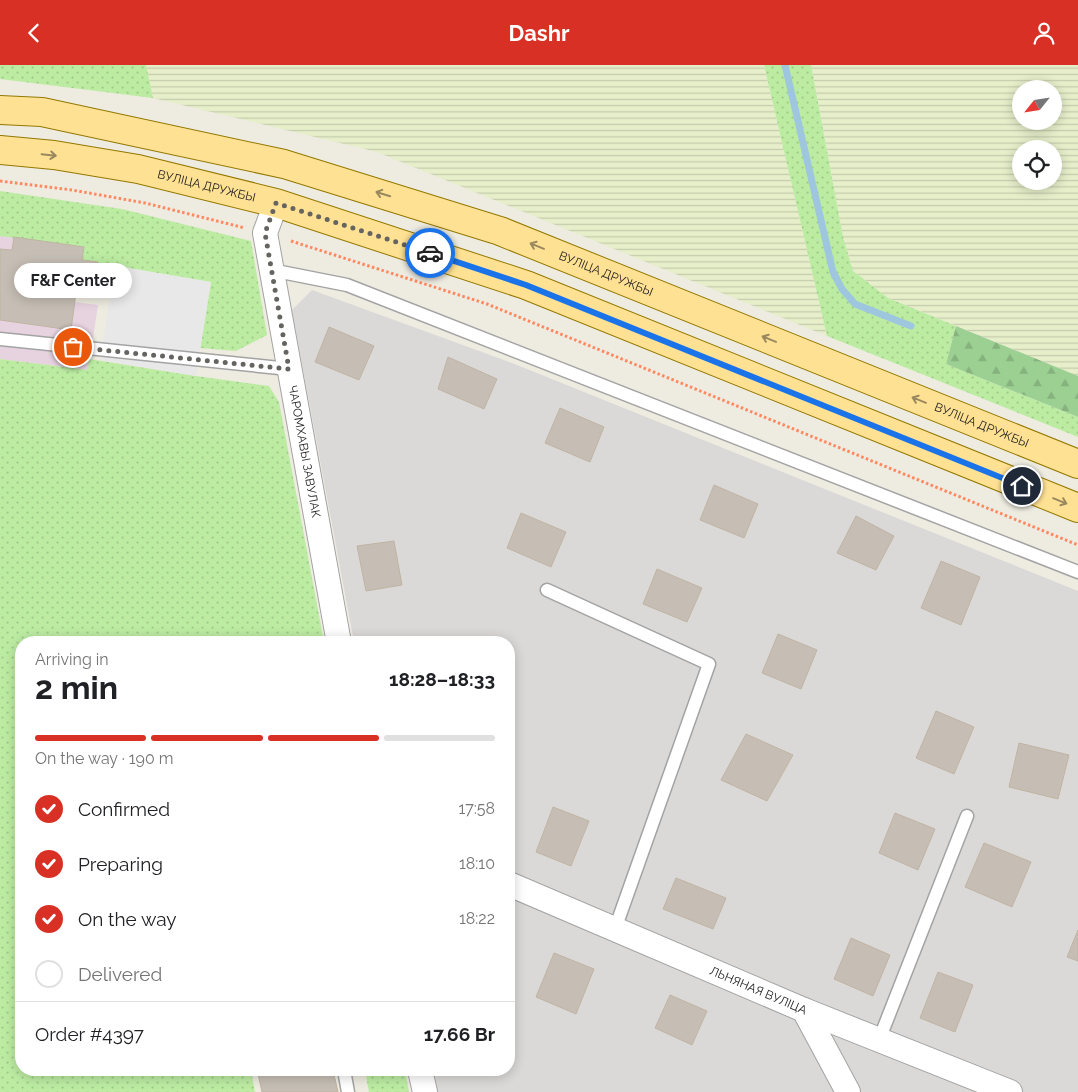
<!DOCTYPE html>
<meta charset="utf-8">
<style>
:root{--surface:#fff;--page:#f2f2f2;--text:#202124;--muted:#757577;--line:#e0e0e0;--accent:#d93025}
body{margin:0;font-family:Raleway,sans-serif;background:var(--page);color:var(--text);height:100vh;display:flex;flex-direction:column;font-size:19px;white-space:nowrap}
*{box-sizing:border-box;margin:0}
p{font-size:16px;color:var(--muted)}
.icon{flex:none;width:28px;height:28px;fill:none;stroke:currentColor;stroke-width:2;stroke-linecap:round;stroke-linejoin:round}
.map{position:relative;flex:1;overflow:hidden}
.sheet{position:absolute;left:15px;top:571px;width:500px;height:440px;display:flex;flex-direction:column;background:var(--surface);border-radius:20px;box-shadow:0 2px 12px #0003}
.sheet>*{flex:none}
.needle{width:32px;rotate:240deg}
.fabs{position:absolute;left:1012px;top:15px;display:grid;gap:10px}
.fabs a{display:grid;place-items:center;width:50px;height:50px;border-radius:50%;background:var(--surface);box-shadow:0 2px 12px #0003;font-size:25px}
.pin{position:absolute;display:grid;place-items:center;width:42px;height:42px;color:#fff;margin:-21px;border:2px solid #fff;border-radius:50%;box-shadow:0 1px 5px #0007}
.courier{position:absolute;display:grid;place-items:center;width:50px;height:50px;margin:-25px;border:4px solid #1a73e8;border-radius:50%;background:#fff;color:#222;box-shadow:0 1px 6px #0007}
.bubble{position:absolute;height:35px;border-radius:18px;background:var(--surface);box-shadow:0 2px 12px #0003;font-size:16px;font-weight:700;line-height:35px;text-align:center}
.headline em{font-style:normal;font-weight:700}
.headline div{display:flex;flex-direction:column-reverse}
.headline{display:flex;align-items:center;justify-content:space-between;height:85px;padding:0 20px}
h1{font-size:32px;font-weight:700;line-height:38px}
.bar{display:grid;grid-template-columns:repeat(4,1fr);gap:8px 5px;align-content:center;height:60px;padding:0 20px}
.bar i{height:6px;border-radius:4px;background:var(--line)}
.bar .on{background:var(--accent)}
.bar p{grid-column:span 4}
.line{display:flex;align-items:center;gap:12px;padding:0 20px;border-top:1px solid var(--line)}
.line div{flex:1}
ol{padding:0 20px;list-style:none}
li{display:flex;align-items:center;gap:15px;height:55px}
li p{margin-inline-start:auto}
li .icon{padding:5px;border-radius:50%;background:var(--accent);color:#fff;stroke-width:4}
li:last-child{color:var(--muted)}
li i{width:28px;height:28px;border:2px solid var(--line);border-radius:50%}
header{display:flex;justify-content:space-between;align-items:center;height:65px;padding:0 20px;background:var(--accent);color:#fff;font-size:22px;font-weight:700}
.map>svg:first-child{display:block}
.residential{fill:#dad9d8}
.industrial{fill:#e7d2e0}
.farmland{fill:url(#farmland-rules);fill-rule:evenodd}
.grass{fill:url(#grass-dots)}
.forest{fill:url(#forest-firs)}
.parking{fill:#e8e8e8}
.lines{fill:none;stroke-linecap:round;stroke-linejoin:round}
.stream{stroke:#9ec6df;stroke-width:7}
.building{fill:#c6beb4;stroke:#c0b4a2}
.lane-casing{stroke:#a3a3a3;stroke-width:15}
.street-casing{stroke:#a3a3a3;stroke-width:26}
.primary-casing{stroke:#937800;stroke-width:30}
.path{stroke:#ff8860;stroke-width:3;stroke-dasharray:2.5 2.5;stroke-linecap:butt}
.lane{stroke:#fff;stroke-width:12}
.street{stroke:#fff;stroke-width:24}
.primary{stroke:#ffe194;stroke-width:28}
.oneway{stroke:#99885e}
.done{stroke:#666461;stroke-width:5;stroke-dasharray:0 9}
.route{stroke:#1a73e8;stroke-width:6}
.labels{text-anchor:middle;stroke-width:4;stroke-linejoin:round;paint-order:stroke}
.street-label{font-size:12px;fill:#1c1c1c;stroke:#fff}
</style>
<header><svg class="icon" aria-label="back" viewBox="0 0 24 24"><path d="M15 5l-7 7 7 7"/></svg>Dashr<svg class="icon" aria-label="person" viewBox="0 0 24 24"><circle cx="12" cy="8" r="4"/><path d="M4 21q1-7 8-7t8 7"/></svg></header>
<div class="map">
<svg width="1078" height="1027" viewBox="0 0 1078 1027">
<defs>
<pattern id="farmland-rules" width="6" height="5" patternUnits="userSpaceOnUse" patternTransform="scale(1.25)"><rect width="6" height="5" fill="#e6eeca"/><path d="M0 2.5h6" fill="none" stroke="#c5ccad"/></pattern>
<pattern id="grass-dots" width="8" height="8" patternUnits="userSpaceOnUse" patternTransform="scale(1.25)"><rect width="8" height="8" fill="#bceca2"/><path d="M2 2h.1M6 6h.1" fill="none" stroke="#a1ca8b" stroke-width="1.8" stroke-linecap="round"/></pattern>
<pattern id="forest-firs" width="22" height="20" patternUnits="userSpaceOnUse" patternTransform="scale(1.25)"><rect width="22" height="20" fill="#9bd092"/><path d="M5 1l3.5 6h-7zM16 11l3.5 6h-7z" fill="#85b27d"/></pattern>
</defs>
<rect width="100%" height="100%" fill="#eeebe0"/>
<path class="residential" d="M 312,225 L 512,298 L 1078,526 L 1078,1027 L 438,1027 L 434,1005 L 509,1005 L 509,578 L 354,577 L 292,245 Z"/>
<path class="industrial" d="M 0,171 L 84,182 L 82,195 L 98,197 L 95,223 L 77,220 L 74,237 L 98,240 L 88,305 L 0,294 Z"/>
<path class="farmland" d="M 146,0 L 764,0 L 827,271 L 377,87 L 153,33 Z
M 811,0 L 1078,0 L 1078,311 L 888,233 L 853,206 L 843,172 ZM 1021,24 L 1054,24 L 1054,56 L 1021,56 ZM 1021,84 L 1054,84 L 1054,116 L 1021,116 Z"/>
<path class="grass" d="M 0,0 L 146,0 L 153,33 L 0,14 Z
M 764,0 L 811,0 L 843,172 L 853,206 L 888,233 L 956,261 L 946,299 L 1078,352 L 1078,372 L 827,271 Z
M 0,126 L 122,144 L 251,176 L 267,270 L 236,286 L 200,283 L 211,217 L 82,195 L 83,182 L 0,171 Z
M 0,294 L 88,305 L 89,294 L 196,311 L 269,321 L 279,337 L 324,577 L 21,578 L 21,1005 L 251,1005 L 255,1027 L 0,1027 Z
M 365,1005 L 405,1005 L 409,1027 L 369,1027 Z"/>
<path class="forest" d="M 956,261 L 1078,311 L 1078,352 L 946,299 Z"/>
<path class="parking" d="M 115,201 L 211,217 L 196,311 L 100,295 Z"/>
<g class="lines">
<path class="stream" d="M 785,0 L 833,207 L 842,224 L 855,239 L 911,261"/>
</g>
<path class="building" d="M 14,172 L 84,182 L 82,195 L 98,197 L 95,223 L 77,220 L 71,265 L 0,255 L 0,184 L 12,185 Z
M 329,262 L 374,281 L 359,315 L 315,297 Z
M 448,292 L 497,314 L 484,344 L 438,324 Z
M 560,343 L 604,362 L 590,397 L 545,378 Z
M 714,420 L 758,439 L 744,473 L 700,455 Z
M 521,448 L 566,467 L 551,502 L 507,483 Z
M 856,451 L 894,471 L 876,505 L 837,488 Z
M 394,476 L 402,520 L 366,526 L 357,481 Z
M 941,496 L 980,512 L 961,560 L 921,543 Z
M 657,504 L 702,523 L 687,557 L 643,539 Z
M 778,569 L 817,585 L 801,624 L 762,608 Z
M 936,646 L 974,662 L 954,709 L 916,693 Z
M 746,669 L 793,690 L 767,736 L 721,715 Z
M 1019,678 L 1069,690 L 1058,734 L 1009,722 Z
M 553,742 L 589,756 L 571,801 L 536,787 Z
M 895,748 L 935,764 L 918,805 L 879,788 Z
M 984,778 L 1031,797 L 1012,842 L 965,822 Z
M 676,813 L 726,833 L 713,864 L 663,844 Z
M 1078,865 L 1078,896 L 1067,892 Z
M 851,873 L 890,890 L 873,931 L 834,914 Z
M 554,888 L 594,904 L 576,949 L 536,932 Z
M 938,907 L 973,920 L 955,967 L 920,953 Z
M 670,930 L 707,946 L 692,980 L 655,963 Z
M 278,1005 L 333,1005 L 338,1027 L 262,1027 L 258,1009 Z"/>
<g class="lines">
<defs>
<path id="lane" d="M 271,205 L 347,220 L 1078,507
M 0,274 L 289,304
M 547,525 L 709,599 L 615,864
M 879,975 L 967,751
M 344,1005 L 348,1027"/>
<g id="street">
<path id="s1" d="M 276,138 L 265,168 L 339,578"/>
<path id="s2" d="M 509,819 L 804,945 L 1010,1027"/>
<path d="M 804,945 L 848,1027"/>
<path d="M 420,1005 L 425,1027"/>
</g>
<g id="primary">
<path id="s3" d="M 0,45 L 42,47 L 284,99 L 500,166 L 1078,399"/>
<path id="s4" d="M 0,85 L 54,90 L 138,104 L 276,138 L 526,220 L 1078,443"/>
</g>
</defs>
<use href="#lane" class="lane-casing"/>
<use href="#street" class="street-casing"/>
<use href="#primary" class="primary-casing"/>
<path class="path" d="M 0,116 L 72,125 L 145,138 L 245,163
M 291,176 L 487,239 L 1078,480"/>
<use href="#lane" class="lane"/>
<use href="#street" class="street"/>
<use href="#primary" class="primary"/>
</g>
<defs><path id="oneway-shaft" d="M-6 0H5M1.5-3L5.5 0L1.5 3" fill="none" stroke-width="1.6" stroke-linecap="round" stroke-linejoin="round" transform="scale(1.25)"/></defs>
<g class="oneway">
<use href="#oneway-shaft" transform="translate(49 90) rotate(6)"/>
<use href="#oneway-shaft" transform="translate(383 129) rotate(-163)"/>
<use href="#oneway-shaft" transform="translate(537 181) rotate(-158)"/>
<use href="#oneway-shaft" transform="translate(769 274) rotate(-158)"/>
<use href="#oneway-shaft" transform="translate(919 335) rotate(-158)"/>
<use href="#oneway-shaft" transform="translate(1060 436) rotate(22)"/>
</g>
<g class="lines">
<path class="done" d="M 73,282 L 289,304 L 265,168 L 276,138 L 430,188"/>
<path class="route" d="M 430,188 L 526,220 L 1022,421"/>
</g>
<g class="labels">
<g class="street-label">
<text dy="4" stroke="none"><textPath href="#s4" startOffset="210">ВУЛІЦА ДРУЖБЫ</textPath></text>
<text dy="4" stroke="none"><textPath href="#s3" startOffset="630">ВУЛІЦА ДРУЖБЫ</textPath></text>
<text dy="4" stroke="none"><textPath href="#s3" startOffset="1035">ВУЛІЦА ДРУЖБЫ</textPath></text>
<text dy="4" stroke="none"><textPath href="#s1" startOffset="254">ЧАРОМХАВЫ ЗАВУЛАК</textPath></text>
<text dy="4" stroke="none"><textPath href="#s2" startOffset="271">ЛЬНЯНАЯ ВУЛІЦА</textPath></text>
</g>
</g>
</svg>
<div class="fabs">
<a><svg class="needle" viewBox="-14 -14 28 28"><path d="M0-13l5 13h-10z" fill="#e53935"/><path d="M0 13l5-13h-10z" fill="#757577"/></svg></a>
<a><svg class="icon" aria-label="locate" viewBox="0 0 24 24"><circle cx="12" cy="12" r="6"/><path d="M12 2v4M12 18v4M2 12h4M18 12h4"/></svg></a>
</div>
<div class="pin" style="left:73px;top:282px;background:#ea580c"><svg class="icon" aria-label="bag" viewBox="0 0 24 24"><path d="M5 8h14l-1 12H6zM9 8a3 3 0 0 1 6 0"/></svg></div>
<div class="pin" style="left:1022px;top:421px;background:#1f2937"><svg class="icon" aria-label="home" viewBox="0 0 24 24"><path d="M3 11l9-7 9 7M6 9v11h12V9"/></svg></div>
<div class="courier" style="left:430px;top:188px"><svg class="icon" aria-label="car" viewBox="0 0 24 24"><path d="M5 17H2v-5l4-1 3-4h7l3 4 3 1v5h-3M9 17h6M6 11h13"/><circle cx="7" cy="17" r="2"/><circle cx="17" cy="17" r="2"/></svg></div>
<div class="bubble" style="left:14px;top:198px;width:118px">F&amp;F Center</div>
<section class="sheet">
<div class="headline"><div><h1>2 min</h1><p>Arriving in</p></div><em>18:28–18:33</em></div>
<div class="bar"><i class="on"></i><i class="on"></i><i class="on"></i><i></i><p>On the way · 190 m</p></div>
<ol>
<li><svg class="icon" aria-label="check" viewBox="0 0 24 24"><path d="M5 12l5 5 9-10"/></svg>Confirmed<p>17:58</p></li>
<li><svg class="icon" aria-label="check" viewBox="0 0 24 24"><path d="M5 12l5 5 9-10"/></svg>Preparing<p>18:10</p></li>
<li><svg class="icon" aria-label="check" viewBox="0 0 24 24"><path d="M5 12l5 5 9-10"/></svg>On the way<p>18:22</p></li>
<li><i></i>Delivered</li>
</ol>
<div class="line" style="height:65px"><div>Order #4397</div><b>17.66 Br</b></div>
</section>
</div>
